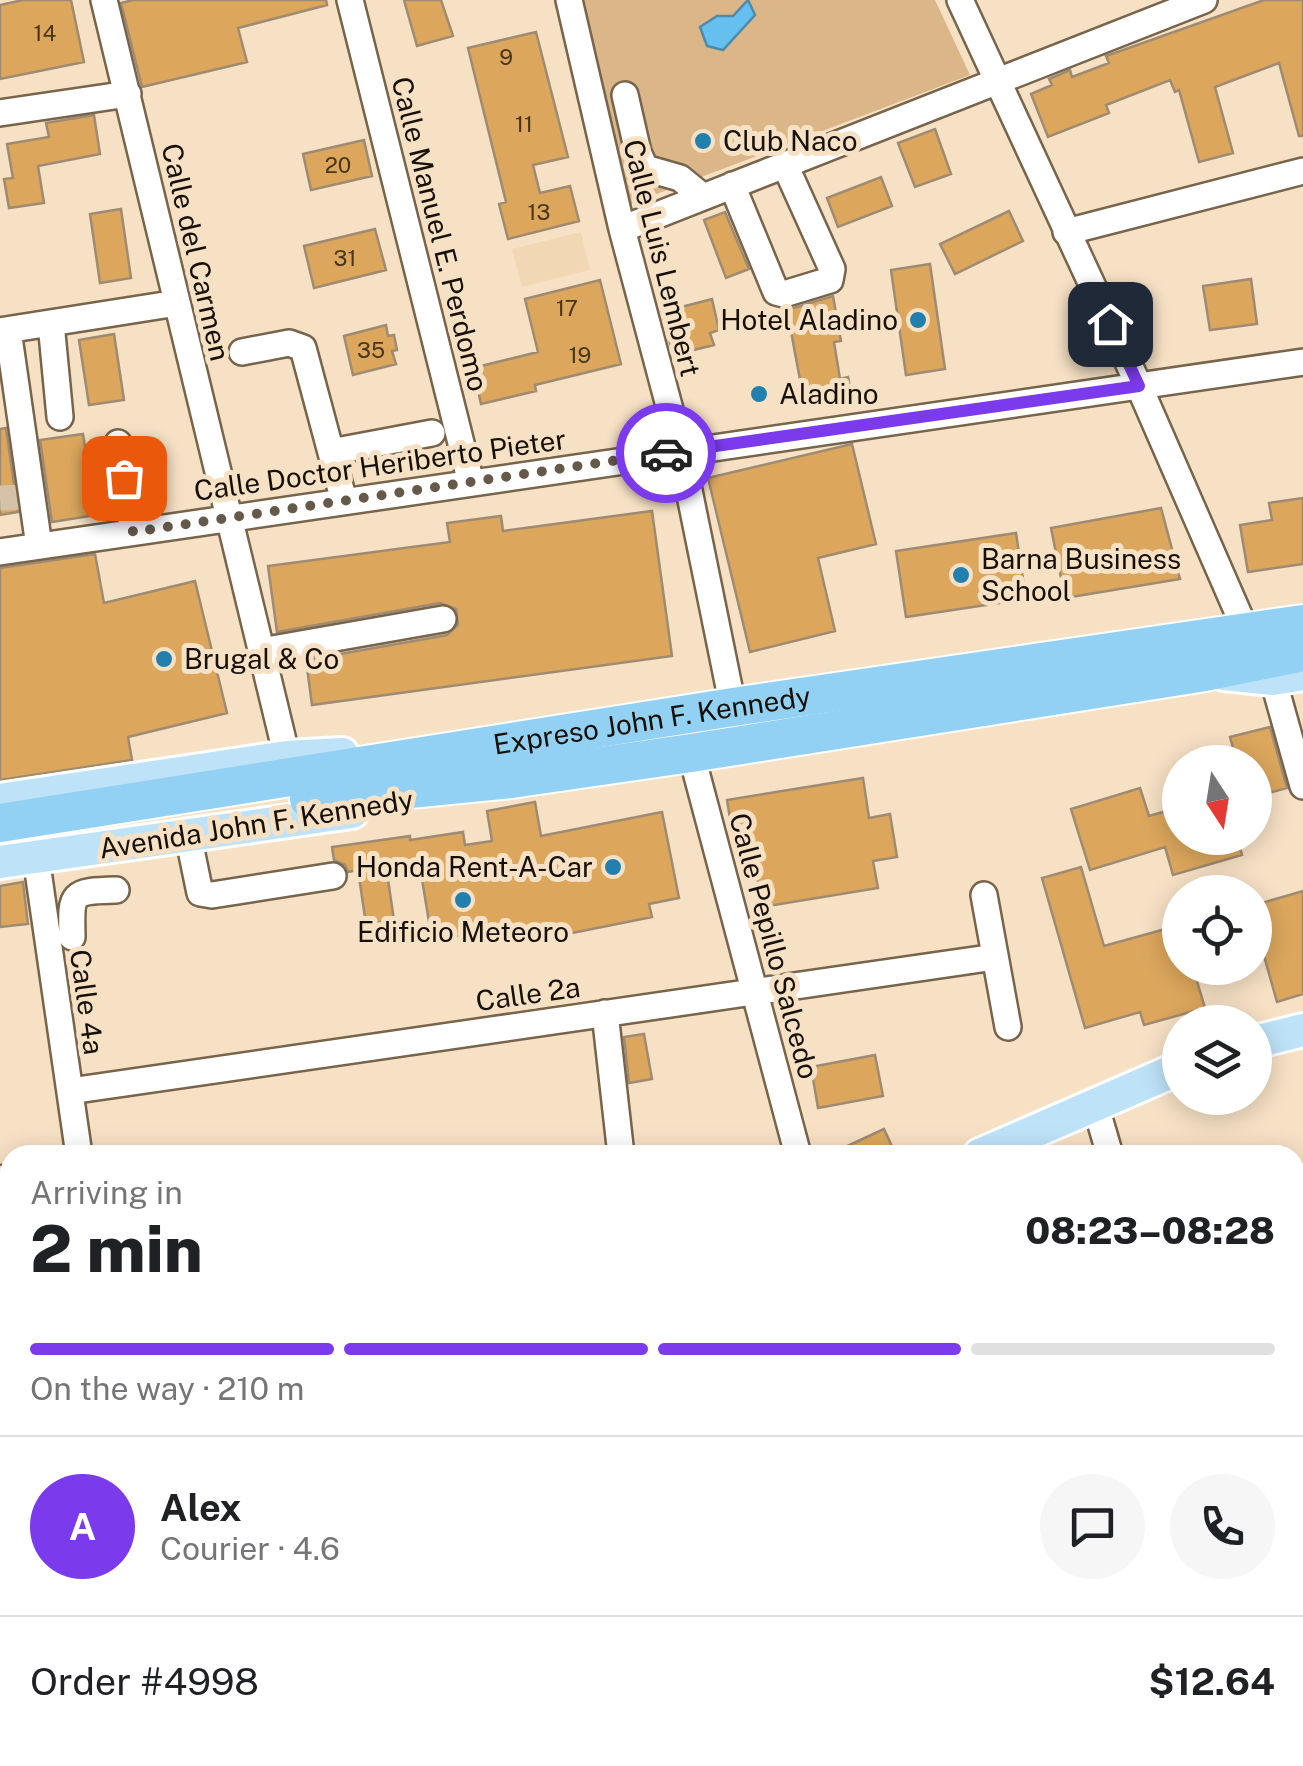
<!DOCTYPE html>
<meta charset="utf-8">
<style>
:root{--surface:#fff;--page:#f6f6f6;--text:#202124;--muted:#757577;--line:#e0e0e0;--accent:#7c3aed}
body{margin:0;font-family:"Public Sans",sans-serif;background:var(--page);color:var(--text);height:100vh;display:flex;flex-direction:column;font-size:38px;white-space:nowrap}
*{box-sizing:border-box;margin:0}
p{font-size:32px;color:var(--muted)}
.icon{flex:none;width:55px;height:55px;fill:none;stroke:currentColor;stroke-width:2;stroke-linecap:round;stroke-linejoin:round}
.map{position:relative;flex:1;overflow:hidden}
.side{position:absolute;left:0px;top:1145px;width:1305px;height:622px;display:flex;flex-direction:column;background:var(--surface);border-radius:30px 30px 0 0;box-shadow:0 5px 25px #0003}
.side>*{flex:none}
.needle{width:65px;rotate:168deg}
.controls{position:absolute;left:1162px;top:745px;display:grid;gap:20px}
.controls a{display:grid;place-items:center;width:110px;height:110px;border-radius:50%;background:var(--surface);box-shadow:0 5px 25px #0003;font-size:50px}
.pin{position:absolute;display:grid;place-items:center;width:85px;height:85px;color:#fff;margin:-42px;border-radius:20px;box-shadow:0 5px 15px #0006}
.courier{position:absolute;display:grid;place-items:center;width:100px;height:100px;margin:-50px;border:8px solid #7c3aed;border-radius:50%;background:#fff;color:#222;box-shadow:0 2px 12px #0007}
.overview em{font-style:normal;font-weight:800}
.overview div{display:flex;flex-direction:column-reverse}
.overview{display:flex;align-items:center;justify-content:space-between;height:170px;padding:0 30px}
h1{font-size:65px;font-weight:800;line-height:75px}
.bar{display:grid;grid-template-columns:repeat(4,1fr);gap:15px 10px;align-content:center;height:120px;padding:0 30px}
.bar i{height:12px;border-radius:8px;background:var(--line)}
.bar .current{background:var(--accent)}
.bar p{grid-column:span 4}
.line{display:flex;align-items:center;gap:25px;padding:0 30px;border-top:2px solid var(--line)}
.line div{flex:1}
.round{display:grid;place-items:center;flex:none;width:105px;height:105px;border-radius:52px;background:var(--page)}
.map>svg:first-child{display:block}
.built{fill:#f2d7b5}
.grass{fill:url(#grass-tufts)}
.pitch{fill:#dab688}
.water{fill:#65bfef;stroke:#4e8aa9;stroke-width:2.5}
.building{fill:#dca75d;stroke:#9f8b71;stroke-width:2.5}
.lines{fill:none;stroke-linecap:round;stroke-linejoin:round}
.minor-tunnel{stroke:#d5c2a8;stroke-width:25;stroke-dasharray:25 12;stroke-linecap:butt}
.minor-casing{stroke:#77644b;stroke-width:30}
.major-casing{stroke:#fff;stroke-width:38}
.highway-casing{stroke:#fff;stroke-width:42}
.minor{stroke:#fff;stroke-width:25}
.major{stroke:#bee3f8;stroke-width:32}
.highway{stroke:#92d0f4;stroke-width:38}
.done{stroke:#65594a;stroke-width:10;stroke-dasharray:0 18}
.route{stroke:#7c3aed;stroke-width:12}
.poi-dot{fill:#2180ad;stroke:#f7e1c5;stroke-width:4}
.labels{text-anchor:middle;stroke-width:10;stroke-linejoin:round;paint-order:stroke}
.number-label{font-size:22px;fill:#48361c}
.poi-label{font-size:28px;fill:#171007;stroke:#f7e1c5;text-anchor:start}
.street-label{font-size:28px;fill:#171007;stroke:#f7e1c5}
</style>
<div class="map">
<svg width="1303" height="1766" viewBox="0 0 1303 1766">
<defs>
<pattern id="grass-tufts" width="24" height="20" patternUnits="userSpaceOnUse" patternTransform="scale(2.5)"><rect width="24" height="20" fill="#dab688"/><path d="M3 7l-1-3M5 7V3M7 7l1-3M15 17l-1-3M17 17v-4M19 17l1-3" fill="none" stroke="#ba9b74"/></pattern>
</defs>
<rect width="100%" height="100%" fill="#f7e1c5"/>
<path class="built" d="M 581,232 L 590,270 L 522,287 L 512,249 Z
M 558,1758 L 934,1758 L 936,1766 L 530,1766 Z"/>
<path class="grass" d="M 123,1758 L 558,1758 L 530,1766 L 125,1766 Z"/>
<path class="pitch" d="M 576,0 L 935,0 L 970,75 L 625,206 Z"/>
<path class="water" d="M 748,0 L 755,15 L 723,50 L 707,46 L 700,27 L 717,16 L 733,16 Z"/>
<path class="building" d="M 23,0 L 71,0 L 84,62 L 0,79 L 0,5 Z
M 133,0 L 326,0 L 327,5 L 238,28 L 247,62 L 142,87 L 121,3 Z
M 404,0 L 441,0 L 453,36 L 417,46 Z
M 1264,0 L 1303,0 L 1303,136 L 1299,136 L 1279,63 L 1215,87 L 1233,153 L 1199,162 L 1179,90 L 1175,92 L 1170,80 L 1106,105 L 1109,113 L 1048,137 L 1031,94 L 1052,85 L 1049,79 L 1070,70 L 1072,77 L 1109,63 L 1106,56 Z
M 536,32 L 568,157 L 533,165 L 540,193 L 570,186 L 579,221 L 508,239 L 499,204 L 506,202 L 468,48 Z
M 94,115 L 100,154 L 38,166 L 44,203 L 9,208 L 4,179 L 13,178 L 7,144 L 49,137 L 46,123 Z
M 935,129 L 951,174 L 915,187 L 898,143 Z
M 364,140 L 372,176 L 311,190 L 303,154 Z
M 881,177 L 892,206 L 838,227 L 827,198 Z
M 121,209 L 131,278 L 100,283 L 90,214 Z
M 1009,211 L 1023,241 L 955,274 L 940,244 Z
M 725,212 L 749,269 L 726,278 L 704,220 Z
M 375,229 L 386,270 L 314,288 L 304,246 Z
M 930,264 L 945,369 L 906,375 L 891,270 Z
M 1251,279 L 1257,324 L 1210,330 L 1203,286 Z
M 600,280 L 621,364 L 535,385 L 536,391 L 481,404 L 473,368 L 538,352 L 525,299 Z
M 833,296 L 841,341 L 834,342 L 840,379 L 848,377 L 851,393 L 804,401 L 787,310 Z
M 712,299 L 719,330 L 710,333 L 714,345 L 673,355 L 662,312 Z
M 386,325 L 388,336 L 394,335 L 397,350 L 392,351 L 396,364 L 353,375 L 344,336 Z
M 114,334 L 124,400 L 89,405 L 79,340 Z
M 6,428 L 18,512 L 0,515 L 0,429 Z
M 83,434 L 96,515 L 52,522 L 40,440 Z
M 852,444 L 876,544 L 818,558 L 835,631 L 750,652 L 708,478 Z
M 1303,498 L 1303,564 L 1248,572 L 1240,525 L 1272,520 L 1269,503 Z
M 1161,508 L 1180,579 L 1065,598 L 1051,528 Z
M 652,511 L 672,656 L 312,705 L 306,660 L 447,635 L 458,625 L 456,609 L 440,603 L 277,632 L 268,566 L 450,542 L 447,523 L 501,516 L 503,531 Z
M 1016,533 L 1026,599 L 906,617 L 896,551 Z
M 95,554 L 104,603 L 195,581 L 227,713 L 128,737 L 132,760 L 0,780 L 0,568 Z
M 1270,727 L 1287,788 L 1255,797 L 1255,762 L 1237,762 L 1230,737 Z
M 863,778 L 869,818 L 890,814 L 897,857 L 873,861 L 878,888 L 762,907 L 753,854 L 736,856 L 727,800 Z
M 1140,788 L 1149,816 L 1180,807 L 1180,838 L 1237,838 L 1242,855 L 1173,875 L 1165,847 L 1090,870 L 1071,809 Z
M 535,802 L 541,836 L 662,812 L 679,898 L 649,904 L 652,917 L 567,934 L 565,927 L 510,937 L 508,928 L 432,940 L 419,861 L 386,866 L 394,920 L 366,924 L 358,870 L 348,872 L 345,865 L 334,860 L 332,847 L 410,836 L 410,840 L 463,832 L 465,845 L 492,841 L 487,811 Z
M 1081,867 L 1104,946 L 1180,925 L 1180,968 L 1193,968 L 1205,1008 L 1144,1025 L 1140,1012 L 1085,1028 L 1042,878 Z
M 23,882 L 28,924 L 0,927 L 0,886 Z
M 1303,891 L 1303,994 L 1277,1002 L 1255,924 L 1255,905 Z
M 644,1034 L 652,1079 L 629,1083 L 624,1037 Z
M 875,1055 L 883,1096 L 818,1108 L 811,1067 Z
M 884,1129 L 896,1155 L 828,1155 Z"/>
<g class="lines">
<path class="minor-tunnel" d="M 0,498 L 22,497"/>
<defs>
<path id="minor" d="M 104,0 L 287,757
M 350,0 L 471,483
M 569,0 L 622,229 L 681,451 L 733,707
M 960,0 L 1139,386 L 1239,615
M 625,95 L 638,152 L 645,168 L 680,178 L 702,196
M 0,113 L 128,94
M 732,185 L 776,292 L 784,294 L 830,280 L 832,269 L 785,165
M 622,229 L 1204,0
M 1066,232 L 1303,171
M 51,323 L 60,417
M 8,330 L 39,546
M 0,331 L 177,303
M 242,352 L 289,343 L 303,348 L 344,501
M 118,443 L 133,532
M 331,452 L 432,433
M 0,552 L 1303,362
M 261,651 L 443,619
M 1273,679 L 1303,786
M 691,753 L 798,1155
M 188,835 L 200,893 L 212,895 L 333,876
M 36,857 L 79,1155
M 984,895 L 1008,1027
M 72,937 C 71,893 70,891 116,890
M 605,1013 L 621,1155
M 70,1091 L 995,957
M 1095,1104 L 1110,1155
M 0,1179 L 10,1177
M 1295,1439 L 1303,1436
M 0,1670 L 10,1666
M 1295,1741 L 1303,1738
M 131,1758 L 133,1766
M 909,1758 L 911,1766
M 967,1758 L 969,1766
M 685,1766 L 713,1758
M 1210,1766 L 1238,1758"/>
<path id="major" d="M 1224,674 L 1273,679 L 1303,674
M 0,800 L 287,757 L 342,754
M 0,862 L 352,812
M 1255,1042 L 1303,1030
M 980,1155 L 1180,1068
M 0,1631 L 10,1626"/>
<g id="highway">
<path d="M 309,799 L 511,779 L 691,753 L 1205,672 L 1303,652"/>
<path id="s1" d="M 0,823 L 733,707 L 1303,624"/>
</g>
</defs>
<use href="#minor" class="minor-casing"/>
<use href="#major" class="major-casing"/>
<use href="#highway" class="highway-casing"/>
<use href="#minor" class="minor"/>
<use href="#major" class="major"/>
<use href="#highway" class="highway"/>
</g>
<g class="lines">
<path class="done" d="M 124,478 L 133,532 L 666,453"/>
<path class="route" d="M 666,453 L 1139,386 L 1110,324"/>
</g>
<g class="poi-dot">
<circle cx="703" cy="141" r="10"/>
<circle cx="918" cy="320" r="10"/>
<circle cx="759" cy="394" r="10"/>
<circle cx="961" cy="575" r="10"/>
<circle cx="164" cy="659" r="10"/>
<circle cx="613" cy="867" r="10"/>
<circle cx="463" cy="900" r="10"/>
</g>
<g class="labels">
<g class="number-label">
<text x="45" y="41">14</text>
<text x="506" y="65">9</text>
<text x="524" y="132">11</text>
<text x="338" y="173">20</text>
<text x="539" y="220">13</text>
<text x="345" y="266">31</text>
<text x="567" y="316">17</text>
<text x="371" y="358">35</text>
<text x="580" y="363">19</text>
</g>
<g class="poi-label">
<text x="723" y="151">Club Naco</text>
<text x="898" y="330" text-anchor="end">Hotel Aladino</text>
<text x="779" y="404">Aladino</text>
<text x="981" y="569">Barna Business<tspan x="981" dy="32">School</tspan></text>
<text x="184" y="669">Brugal &amp; Co</text>
<text x="593" y="877" text-anchor="end">Honda Rent-A-Car</text>
<text x="463" y="942" text-anchor="middle">Edificio Meteoro</text>
</g>
<g class="street-label">
<text transform="translate(440 234) rotate(76)" y="10">Calle Manuel E. Perdomo</text>
<text transform="translate(196 252) rotate(77)" y="10">Calle del Carmen</text>
<text transform="translate(662 258) rotate(76)" y="10">Calle Luis Lembert</text>
<text transform="translate(380 465) rotate(-8)" y="10">Calle Doctor Heriberto Pieter</text>
<text dy="10" stroke="none"><textPath href="#s1" startOffset="660">Expreso John F. Kennedy</textPath></text>
<text transform="translate(256 824) rotate(-9)" y="10">Avenida John F. Kennedy</text>
<text transform="translate(774 946) rotate(75)" y="10">Calle Pepillo Salcedo</text>
<text transform="translate(528 994) rotate(-8)" y="10">Calle 2a</text>
<text transform="translate(87 1002) rotate(82)" y="10">Calle 4a</text>
</g>
</g>
</svg>
<div class="controls">
<a><svg class="needle" viewBox="-14 -14 28 28"><path d="M0-13l5 13h-10z" fill="#e53935"/><path d="M0 13l5-13h-10z" fill="#757577"/></svg></a>
<a><svg class="icon" aria-label="locate" viewBox="0 0 24 24"><circle cx="12" cy="12" r="6"/><path d="M12 2v4M12 18v4M2 12h4M18 12h4"/></svg></a>
<a><svg class="icon" aria-label="layers" viewBox="0 0 24 24"><path d="M12 4l9 5-9 5-9-5zM3 14l9 5 9-5"/></svg></a>
</div>
<div class="pin" style="left:124px;top:478px;background:#ea580c"><svg class="icon" aria-label="bag" viewBox="0 0 24 24"><path d="M5 8h14l-1 12H6zM9 8a3 3 0 0 1 6 0"/></svg></div>
<div class="pin" style="left:1110px;top:324px;background:#1f2937"><svg class="icon" aria-label="home" viewBox="0 0 24 24"><path d="M3 11l9-7 9 7M6 9v11h12V9"/></svg></div>
<div class="courier" style="left:666px;top:453px"><svg class="icon" aria-label="car" viewBox="0 0 24 24"><path d="M5 17H2v-5l4-1 3-4h7l3 4 3 1v5h-3M9 17h6M6 11h13"/><circle cx="7" cy="17" r="2"/><circle cx="17" cy="17" r="2"/></svg></div>
<section class="side">
<div class="overview"><div><h1>2 min</h1><p>Arriving in</p></div><em>08:23–08:28</em></div>
<div class="bar"><i class="current"></i><i class="current"></i><i class="current"></i><i></i><p>On the way · 210 m</p></div>
<div class="line" style="height:180px"><b class="round" style="background:var(--accent);color:#fff">A</b><div><b>Alex</b><p>Courier · 4.6</p></div><a class="round"><svg class="icon" aria-label="chat" viewBox="0 0 24 24"><path d="M4 5h16v11H9l-5 4z"/></svg></a><a class="round"><svg class="icon" aria-label="phone" viewBox="0 0 24 24"><path d="M5 4h4l2 5-3 2q2 4 5 5l2-3 5 2v4C11 20 4 13 5 4z"/></svg></a></div>
<div class="line" style="height:130px"><div>Order #4998</div><b>$12.64</b></div>
</section>
</div>
